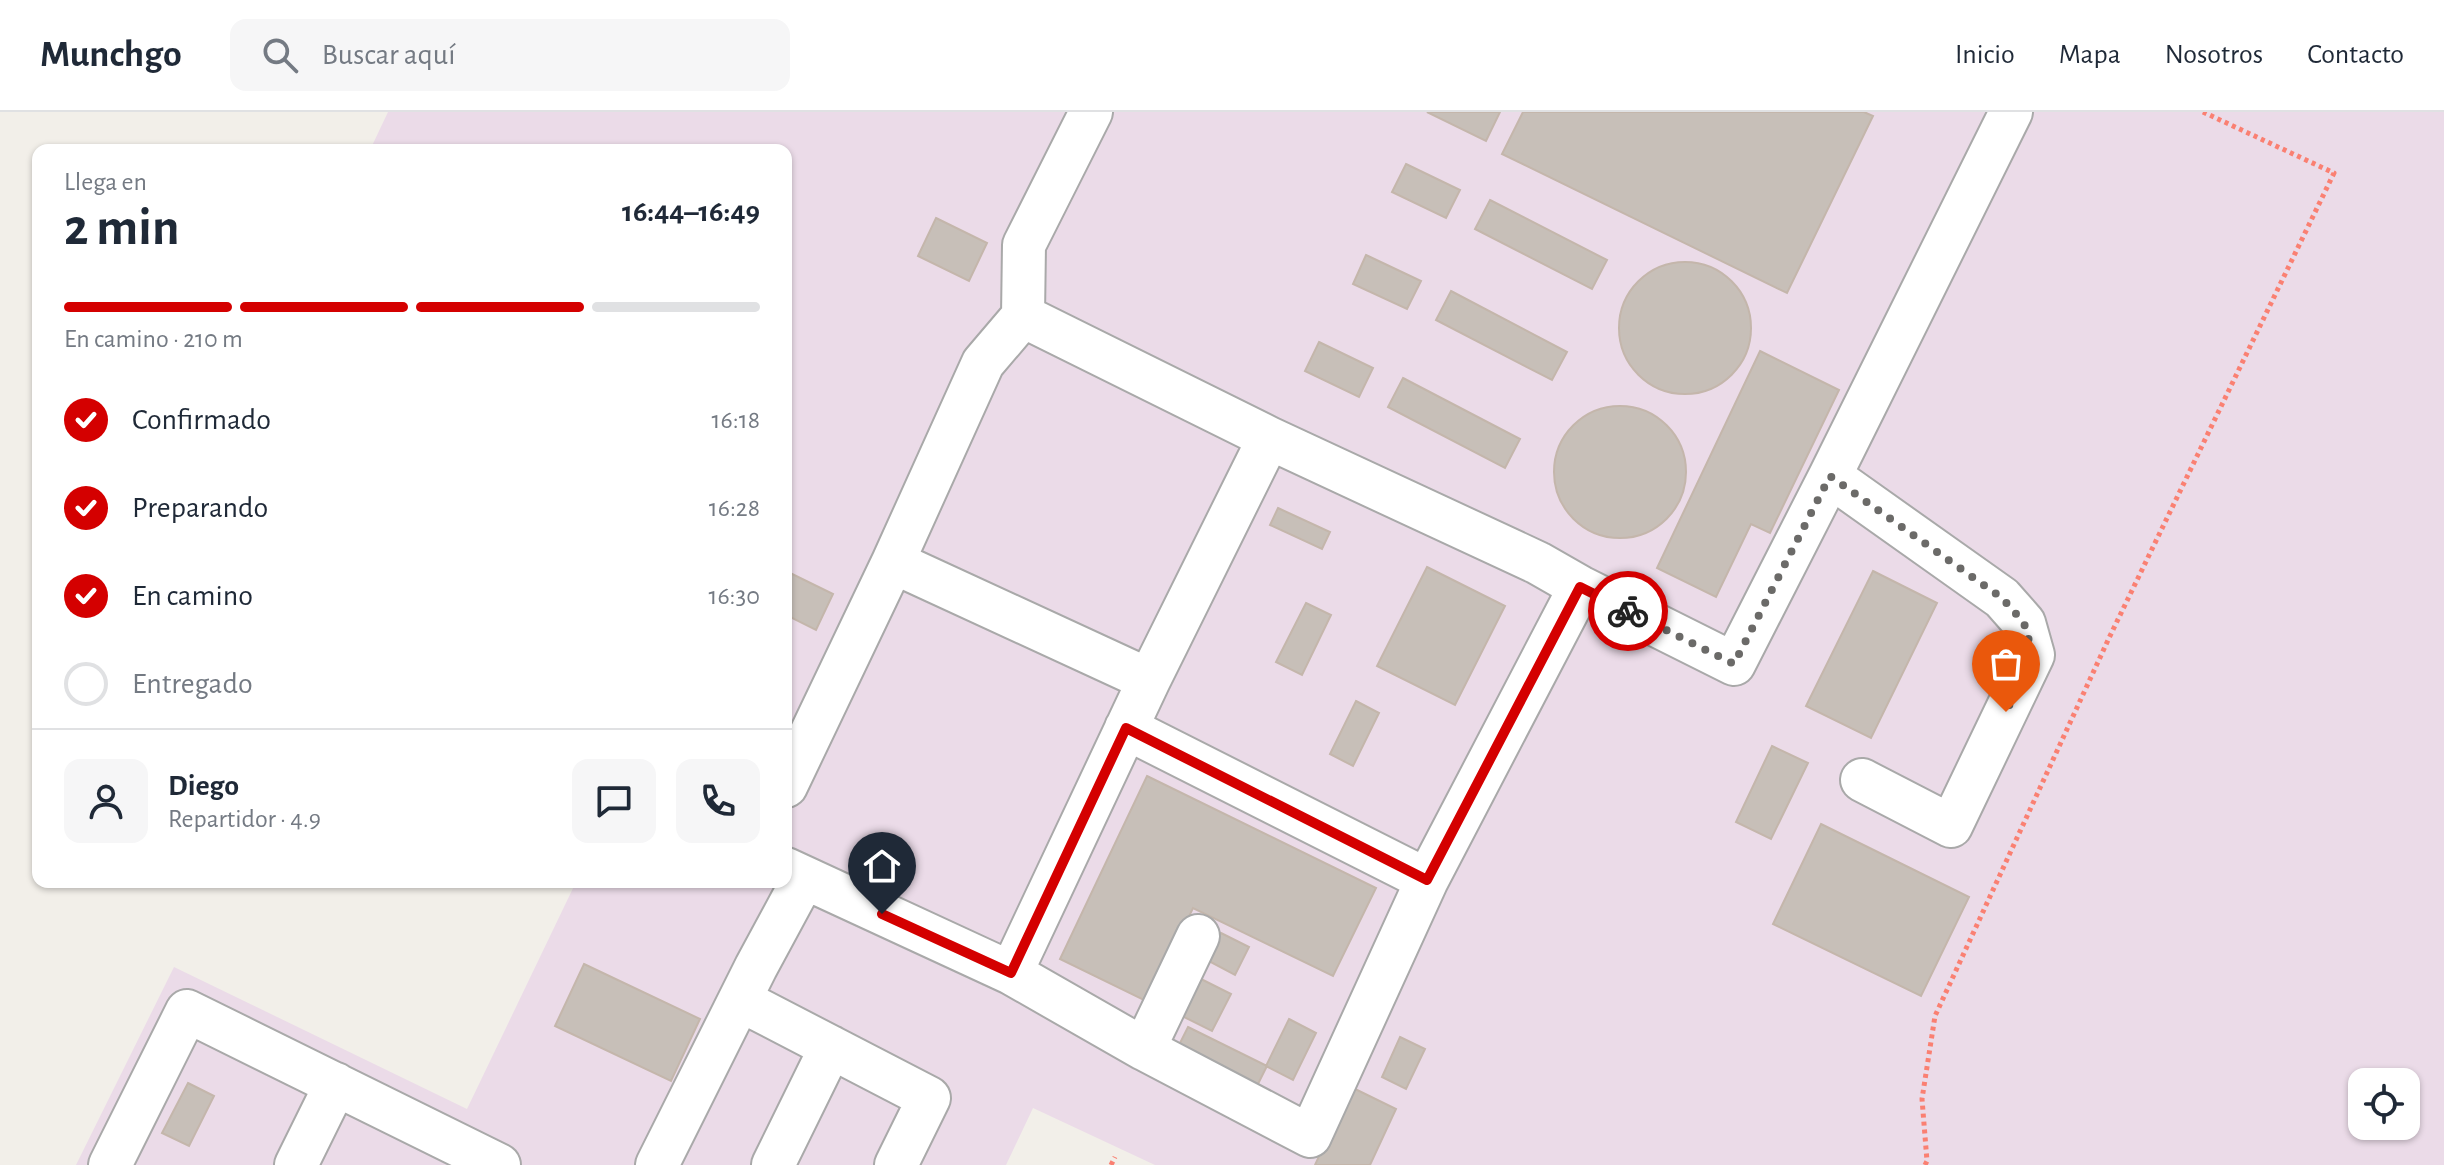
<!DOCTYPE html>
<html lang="es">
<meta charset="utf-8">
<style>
:root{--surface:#fff;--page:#f6f6f7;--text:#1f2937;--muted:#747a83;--line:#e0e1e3;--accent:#d40000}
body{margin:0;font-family:"Alegreya Sans",sans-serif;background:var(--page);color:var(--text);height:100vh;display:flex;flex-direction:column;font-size:30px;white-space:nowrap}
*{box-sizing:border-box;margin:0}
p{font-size:26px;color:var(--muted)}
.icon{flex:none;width:44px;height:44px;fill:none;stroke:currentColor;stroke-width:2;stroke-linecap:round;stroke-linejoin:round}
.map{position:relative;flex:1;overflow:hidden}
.sheet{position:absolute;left:32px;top:32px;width:760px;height:744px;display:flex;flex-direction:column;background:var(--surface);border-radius:16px;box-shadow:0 2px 6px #0004}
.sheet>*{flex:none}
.buttons{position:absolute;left:2348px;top:956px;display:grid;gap:16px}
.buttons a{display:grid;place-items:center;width:72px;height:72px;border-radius:16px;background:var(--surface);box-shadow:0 2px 6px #0004;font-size:40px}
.pin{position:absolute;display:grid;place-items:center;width:68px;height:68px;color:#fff;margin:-82px -34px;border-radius:50% 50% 50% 0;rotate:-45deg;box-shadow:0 0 8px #0007}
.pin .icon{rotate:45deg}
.courier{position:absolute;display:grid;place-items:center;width:80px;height:80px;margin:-40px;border:6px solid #d40000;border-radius:50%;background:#fff;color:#222;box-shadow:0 2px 10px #0007}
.head em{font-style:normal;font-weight:600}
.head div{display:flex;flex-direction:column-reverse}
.head{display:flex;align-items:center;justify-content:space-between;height:136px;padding:0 32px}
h1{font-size:52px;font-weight:600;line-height:60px}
.bar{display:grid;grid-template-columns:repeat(4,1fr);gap:12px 8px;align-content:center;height:96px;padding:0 32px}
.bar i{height:10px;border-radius:6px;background:var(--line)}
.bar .selected{background:var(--accent)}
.bar p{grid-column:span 4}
.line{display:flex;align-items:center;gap:20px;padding:0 32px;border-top:2px solid var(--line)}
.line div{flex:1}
.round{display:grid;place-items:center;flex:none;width:84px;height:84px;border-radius:16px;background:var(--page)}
ol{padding:0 32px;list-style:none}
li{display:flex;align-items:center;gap:24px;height:88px}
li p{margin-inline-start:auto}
li .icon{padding:8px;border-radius:50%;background:var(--accent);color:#fff;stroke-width:4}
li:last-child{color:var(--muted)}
li i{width:44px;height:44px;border:4px solid var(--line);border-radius:50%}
header{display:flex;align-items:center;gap:48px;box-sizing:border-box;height:112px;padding:0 40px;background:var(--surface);border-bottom:2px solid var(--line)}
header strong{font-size:38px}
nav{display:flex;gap:44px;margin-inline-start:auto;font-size:28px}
.search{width:560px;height:72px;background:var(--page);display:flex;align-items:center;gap:20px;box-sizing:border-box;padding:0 28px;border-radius:16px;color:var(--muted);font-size:30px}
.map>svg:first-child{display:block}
.industrial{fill:#ebdbe8;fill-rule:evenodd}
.building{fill:#c7bfb8;stroke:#c4b6ab;stroke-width:2}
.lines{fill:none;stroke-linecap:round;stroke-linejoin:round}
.minor-casing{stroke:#a9a9a9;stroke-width:46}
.path{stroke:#fa8072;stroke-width:5;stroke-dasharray:4 4;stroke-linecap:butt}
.minor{stroke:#fff;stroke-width:42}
.done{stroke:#6b6a68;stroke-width:8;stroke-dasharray:0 14.4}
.route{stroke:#d40000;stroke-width:10}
</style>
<header>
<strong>Munchgo</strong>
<div class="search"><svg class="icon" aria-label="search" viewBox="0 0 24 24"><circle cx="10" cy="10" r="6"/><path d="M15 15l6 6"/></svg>Buscar aquí</div>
<nav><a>Inicio</a><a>Mapa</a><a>Nosotros</a><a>Contacto</a></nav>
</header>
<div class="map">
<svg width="2444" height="1053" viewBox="0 0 2444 1053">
<rect width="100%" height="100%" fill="#f2efe9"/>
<path class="industrial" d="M 388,0 L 2444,0 L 2444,1053 L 1155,1053 L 1033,996 L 1006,1053 L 76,1053 L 174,855 L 467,997 L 576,770 L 786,770 L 786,38 L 370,38 ZM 2362,970 L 2406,970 L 2406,1014 L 2362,1014 Z"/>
<path class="building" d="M 1427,0 L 1500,0 L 1486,29 Z
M 1523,0 L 1864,0 L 1873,4 L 1787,181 L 1502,42 Z
M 1406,52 L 1460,78 L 1446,106 L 1392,80 Z
M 1490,88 L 1607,148 L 1592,177 L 1475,117 Z
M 936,106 L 987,131 L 969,169 L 918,144 Z
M 1366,143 L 1421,169 L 1407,197 L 1353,172 Z
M1619 216a66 66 0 1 1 132 0a66 66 0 1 1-132 0Z
M 1451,179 L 1567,240 L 1552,268 L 1436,208 Z
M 1319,230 L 1373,256 L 1359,285 L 1305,259 Z
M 1760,239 L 1839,278 L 1770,421 L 1751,412 L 1716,485 L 1657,456 Z
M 1403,266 L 1520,327 L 1505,356 L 1388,295 Z
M1554 360a66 66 0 1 1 132 0a66 66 0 1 1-132 0Z
M 1278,396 L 1330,420 L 1322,437 L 1270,413 Z
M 1427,455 L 1505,494 L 1455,593 L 1377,554 Z
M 786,459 L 833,482 L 816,518 L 786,503 Z
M 1873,459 L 1937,491 L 1871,626 L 1806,594 Z
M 1306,491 L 1331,503 L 1302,563 L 1276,550 Z
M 1356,589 L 1379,601 L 1353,654 L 1330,642 Z
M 1772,634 L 1808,651 L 1771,727 L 1736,710 Z
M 1147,664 L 1376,776 L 1333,864 L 1193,796 L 1148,890 L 1060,847 Z
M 1821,712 L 1969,785 L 1921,884 L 1773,812 Z
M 1221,821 L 1249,835 L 1235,863 L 1207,848 Z
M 584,852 L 700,907 L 671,969 L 555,914 Z
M 1197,865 L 1231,882 L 1212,919 L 1178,902 Z
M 1289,907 L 1316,921 L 1293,968 L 1266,954 Z
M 1188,915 L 1267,954 L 1256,976 L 1177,937 Z
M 1400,925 L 1425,937 L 1406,977 L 1382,965 Z
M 188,971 L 214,984 L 189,1034 L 162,1021 Z
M 1351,975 L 1396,997 L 1370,1053 L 1315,1053 Z"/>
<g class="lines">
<defs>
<path id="minor" d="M 1023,204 L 1269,326 L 1538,451 L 1580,475 L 1734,552 L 1830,364 L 2011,0
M 1830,364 L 2002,486 L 2024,511 L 2033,543 L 1951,714 L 1862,668
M 893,450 L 1149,568
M 1126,616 L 1427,768
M 786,674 L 893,450 L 983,251 L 1023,204 L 1024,133 L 1091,0
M 786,757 L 1011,861 L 1144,937 L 1310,1024 L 1427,768 L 1580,475
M 1011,861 L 1149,568 L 1269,326
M 740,888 L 929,986 L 896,1053
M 1144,937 L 1198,824
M 110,1053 L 187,899 L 499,1053
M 296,1053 L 336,972
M 657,1053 L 756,855 L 804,766
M 773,1053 L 831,935"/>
</defs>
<use href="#minor" class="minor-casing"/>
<path class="path" d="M 1111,1053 L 1115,1045
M 1925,1053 L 1927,1049 L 1922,987 L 1935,904 L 2109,526 L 2334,61 L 2203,0"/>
<use href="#minor" class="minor"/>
</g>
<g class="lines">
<path class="done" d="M 1628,499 L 1734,552 L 1830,364 L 2002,486 L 2024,511 L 2033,543 L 2006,600"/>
<path class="route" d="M 882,802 L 1011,861 L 1126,616 L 1427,768 L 1580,475 L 1628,499"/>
</g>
</svg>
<div class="buttons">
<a><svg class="icon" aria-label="locate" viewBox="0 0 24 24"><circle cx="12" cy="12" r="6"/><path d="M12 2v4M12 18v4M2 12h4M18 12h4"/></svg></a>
</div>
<div class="pin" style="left:2006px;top:600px;background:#ea580c"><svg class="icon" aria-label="bag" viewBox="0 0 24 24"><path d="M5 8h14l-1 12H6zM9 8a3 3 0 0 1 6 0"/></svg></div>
<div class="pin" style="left:882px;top:802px;background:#1f2937"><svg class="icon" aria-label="home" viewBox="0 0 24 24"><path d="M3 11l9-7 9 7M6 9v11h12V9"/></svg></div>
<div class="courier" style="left:1628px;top:499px"><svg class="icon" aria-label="bike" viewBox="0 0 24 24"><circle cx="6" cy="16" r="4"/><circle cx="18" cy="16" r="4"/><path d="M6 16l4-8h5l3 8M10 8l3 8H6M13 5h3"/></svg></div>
<section class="sheet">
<div class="head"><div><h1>2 min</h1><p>Llega en</p></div><em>16:44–16:49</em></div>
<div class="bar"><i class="selected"></i><i class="selected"></i><i class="selected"></i><i></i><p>En camino · 210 m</p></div>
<ol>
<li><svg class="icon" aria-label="check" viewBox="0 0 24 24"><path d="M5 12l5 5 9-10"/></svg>Confirmado<p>16:18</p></li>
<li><svg class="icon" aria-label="check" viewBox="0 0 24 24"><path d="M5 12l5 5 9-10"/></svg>Preparando<p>16:28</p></li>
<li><svg class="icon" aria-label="check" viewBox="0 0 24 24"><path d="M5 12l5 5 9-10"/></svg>En camino<p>16:30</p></li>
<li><i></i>Entregado</li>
</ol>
<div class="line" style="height:144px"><a class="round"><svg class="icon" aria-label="person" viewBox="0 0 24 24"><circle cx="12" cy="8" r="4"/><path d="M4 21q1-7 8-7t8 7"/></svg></a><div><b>Diego</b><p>Repartidor · 4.9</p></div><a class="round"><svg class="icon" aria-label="chat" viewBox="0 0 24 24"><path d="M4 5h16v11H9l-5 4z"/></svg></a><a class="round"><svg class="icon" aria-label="phone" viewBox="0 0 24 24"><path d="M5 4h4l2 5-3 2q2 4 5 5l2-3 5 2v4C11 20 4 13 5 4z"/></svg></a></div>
</section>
</div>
